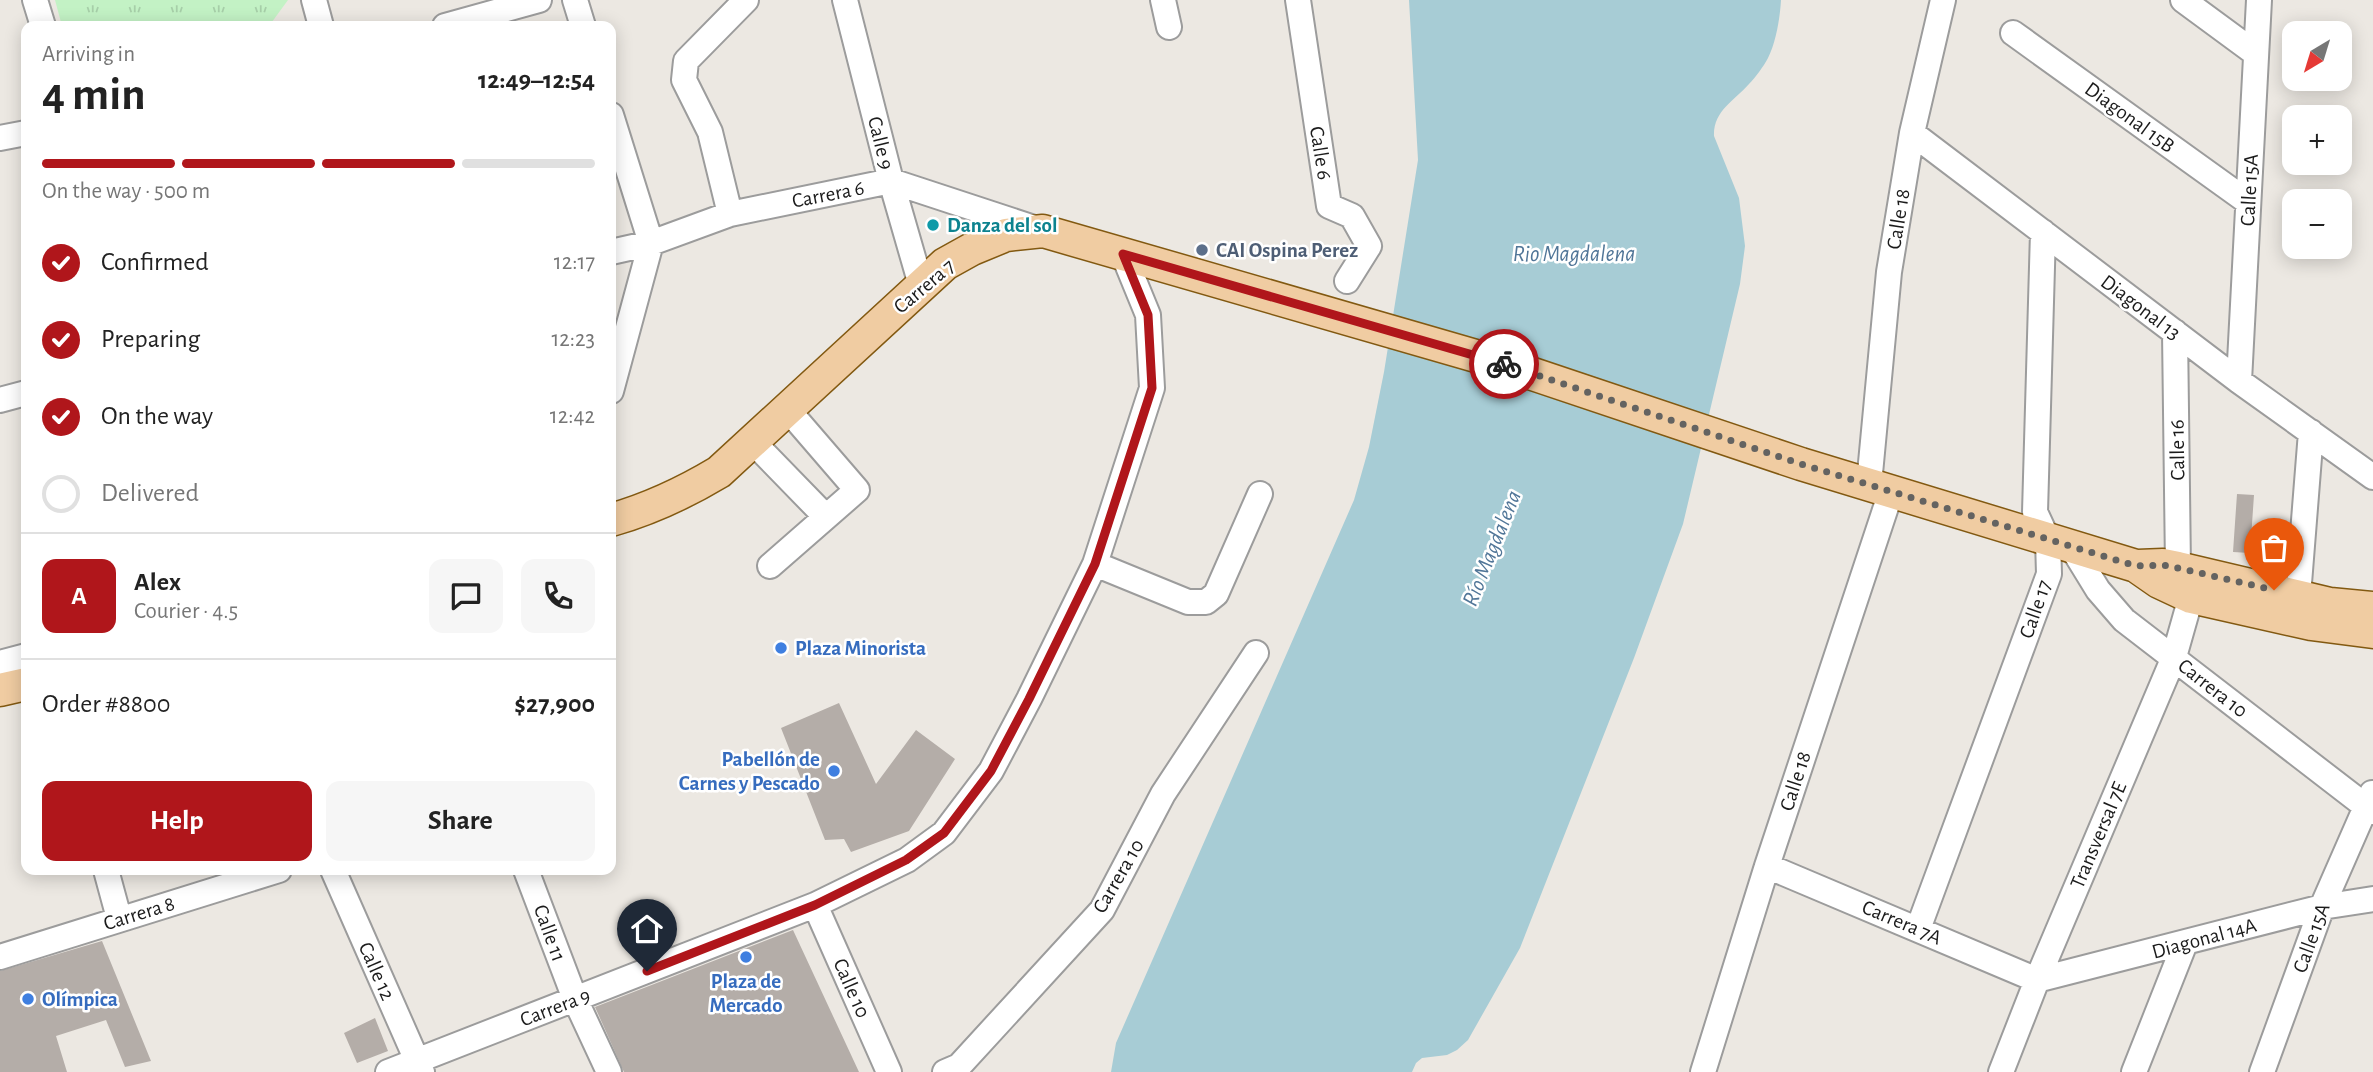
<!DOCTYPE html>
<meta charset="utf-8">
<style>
:root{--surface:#fff;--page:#f6f6f6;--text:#222;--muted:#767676;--line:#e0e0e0;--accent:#b0161b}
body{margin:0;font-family:"Alegreya Sans",sans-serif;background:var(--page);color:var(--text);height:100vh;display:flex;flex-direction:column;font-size:26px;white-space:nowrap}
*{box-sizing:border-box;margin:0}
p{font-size:23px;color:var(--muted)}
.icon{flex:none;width:38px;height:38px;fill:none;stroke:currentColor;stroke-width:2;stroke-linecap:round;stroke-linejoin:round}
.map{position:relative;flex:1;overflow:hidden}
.drawer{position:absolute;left:21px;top:21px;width:595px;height:854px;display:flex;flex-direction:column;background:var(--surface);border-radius:14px;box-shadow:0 4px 18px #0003}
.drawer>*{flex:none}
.needle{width:46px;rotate:218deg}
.tools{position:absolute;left:2282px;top:21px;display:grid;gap:14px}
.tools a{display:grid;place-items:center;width:70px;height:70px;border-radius:14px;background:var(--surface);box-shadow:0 4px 18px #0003;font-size:35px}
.pin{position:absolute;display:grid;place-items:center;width:60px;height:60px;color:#fff;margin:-72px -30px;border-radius:50% 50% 50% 0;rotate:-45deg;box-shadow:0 0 7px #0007}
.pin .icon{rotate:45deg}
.courier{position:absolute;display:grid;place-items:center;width:70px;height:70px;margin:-35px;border:5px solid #b0161b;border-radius:50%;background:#fff;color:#222;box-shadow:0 2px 9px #0007}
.head em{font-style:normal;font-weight:700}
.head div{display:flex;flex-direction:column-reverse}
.head{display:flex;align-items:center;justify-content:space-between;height:119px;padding:0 21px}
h1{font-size:46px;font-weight:700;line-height:52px}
.bar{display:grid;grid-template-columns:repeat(4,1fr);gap:10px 7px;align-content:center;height:84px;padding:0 21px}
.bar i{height:9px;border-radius:5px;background:var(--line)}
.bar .current{background:var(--accent)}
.bar p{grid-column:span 4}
.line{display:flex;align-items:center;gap:18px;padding:0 21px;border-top:2px solid var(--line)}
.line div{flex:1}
.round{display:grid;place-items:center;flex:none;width:74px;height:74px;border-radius:14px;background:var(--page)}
ol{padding:0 21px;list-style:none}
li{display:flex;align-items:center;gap:21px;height:77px}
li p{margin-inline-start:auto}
li .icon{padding:7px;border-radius:50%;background:var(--accent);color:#fff;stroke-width:4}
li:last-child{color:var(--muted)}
li i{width:38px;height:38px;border:4px solid var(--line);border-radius:50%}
.cta{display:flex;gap:14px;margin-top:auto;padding:14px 21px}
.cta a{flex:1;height:80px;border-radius:14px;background:var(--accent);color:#fff;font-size:28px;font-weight:700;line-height:80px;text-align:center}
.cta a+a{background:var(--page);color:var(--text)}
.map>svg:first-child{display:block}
.park{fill:url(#park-tufts)}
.water{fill:#a7ccd5}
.building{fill:#b4ada8}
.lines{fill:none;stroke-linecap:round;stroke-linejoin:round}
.minor-casing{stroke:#9c9c9c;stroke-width:28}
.major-casing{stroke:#825911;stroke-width:35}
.minor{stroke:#fff;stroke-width:24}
.major{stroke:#f0cca2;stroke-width:32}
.done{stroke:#646361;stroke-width:7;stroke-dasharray:0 12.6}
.route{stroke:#b0161b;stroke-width:9}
.culture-dot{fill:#0f9aa8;stroke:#fff;stroke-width:2.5}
.service-dot{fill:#5c6f8a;stroke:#fff;stroke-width:2.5}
.shop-dot{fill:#3f7fe0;stroke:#fff;stroke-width:2.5}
.labels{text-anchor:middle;stroke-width:5;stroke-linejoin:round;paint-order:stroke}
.street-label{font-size:21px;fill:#1b1b1b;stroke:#fff}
.culture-label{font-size:21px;font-weight:bold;fill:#0d838f;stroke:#fff;text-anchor:start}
.service-label{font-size:21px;font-weight:bold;fill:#4e5e75;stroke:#fff;text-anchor:start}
.shop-label{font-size:21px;font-weight:bold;fill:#366cbe;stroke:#fff;text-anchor:start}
.water-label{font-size:23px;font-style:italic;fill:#517698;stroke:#fff}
</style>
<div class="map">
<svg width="2373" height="1072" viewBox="0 0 2373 1072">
<defs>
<pattern id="park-tufts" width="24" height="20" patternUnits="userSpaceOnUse" patternTransform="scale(1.75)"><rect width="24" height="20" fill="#c3f2c5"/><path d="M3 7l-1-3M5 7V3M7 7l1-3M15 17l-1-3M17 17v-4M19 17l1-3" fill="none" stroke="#a7cfa9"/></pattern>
</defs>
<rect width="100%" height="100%" fill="#ece8e2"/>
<path class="park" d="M 55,0 L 288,0 L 269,26 L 62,26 Z"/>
<path class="water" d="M 1409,0 L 1781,0 C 1780,18 1776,42 1768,58 C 1763,67 1756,77 1749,84 C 1734,101 1713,111 1714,136 L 1739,198 L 1745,246 L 1740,284 L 1683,524 L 1634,658 L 1520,948 L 1468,1040 L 1457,1050 L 1447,1055 L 1422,1058 L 1416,1063 L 1412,1072 L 1111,1072 L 1116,1043 L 1354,500 L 1369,447 L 1384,372 L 1418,160 Z"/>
<path class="building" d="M 2237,494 L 2254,495 L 2250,553 L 2233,552 Z
M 839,703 L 876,784 L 916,730 L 955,759 L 909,831 L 851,852 L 844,839 L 825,840 L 781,728 Z
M 793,930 L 859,1072 L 624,1072 L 595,1007 Z
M 102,941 L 151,1061 L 125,1067 L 106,1020 L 56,1036 L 67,1072 L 0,1072 L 0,971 Z
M 375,1018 L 388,1051 L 357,1063 L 344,1033 Z"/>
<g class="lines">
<defs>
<path id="minor" d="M 35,0 L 43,26
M 314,0 L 321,26
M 575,0 L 583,26
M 845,0 L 891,181 L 921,285
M 1163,0 L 1169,27
M 1298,0 L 1329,206 L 1352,216 L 1369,246 L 1347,281
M 2183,0 L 2255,53
M 445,26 L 539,0
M 2013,33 L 2248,202
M 611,115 L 651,243 L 611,391
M 1912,133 L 2239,381 L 2373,477
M 0,138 L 26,133
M 730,214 L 710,132 L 684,80 L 686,61 L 746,0
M 611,252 L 651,243 L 730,214 L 891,181 L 1037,229
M 2175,332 L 2178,568
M 2239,381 L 2259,0
M 0,400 L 26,393
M 753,442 L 826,517
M 1869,484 L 1889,272 L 1912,133 L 1943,0
M 2071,546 L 2098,590 L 2124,620 L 2373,812
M 1095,564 L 1188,602 L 1206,602 L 1216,594 L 1260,494
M 770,566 L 857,490 L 788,410
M 2298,596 L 2311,432
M 0,663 L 26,656
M 1767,866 L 2037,980 L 2322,907 L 2373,899
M 106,870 L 119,918
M 333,870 L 422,1072
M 526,870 L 575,999 L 609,1072
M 815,905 L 889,1072
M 1918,929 L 2049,574 L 2048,540 L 2035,512 L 2043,232
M 0,957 L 279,870
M 388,1072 L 815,905 L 907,860 L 944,833 L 991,771 L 1029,699 L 1095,564 L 1152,388 L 1148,315 L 1123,254
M 945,1072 L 959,1066 L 1102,910 L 1163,794 L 1256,653
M 1703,1072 L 1767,866 L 1891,492
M 2001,1072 L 2037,980 L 2174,657 L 2191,597
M 2134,1072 L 2185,943
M 2262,1072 L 2322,907 L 2372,793"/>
<path id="major" d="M 611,520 C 650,509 684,493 719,472 L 945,264 L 972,249 L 1006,235 L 1043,231 L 1500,363 L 1801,464 L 2136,566 L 2159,582 L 2191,597 L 2311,624 L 2373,632
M 2138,566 L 2163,565 L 2178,568 L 2330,604 L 2373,608
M 0,690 L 26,684"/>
</defs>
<use href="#minor" class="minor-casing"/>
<use href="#major" class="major-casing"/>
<use href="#minor" class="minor"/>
<use href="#major" class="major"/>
</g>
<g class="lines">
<path class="done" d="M 1504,364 L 1801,464 L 2136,566 L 2163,565 L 2178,568 L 2274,590"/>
<path class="route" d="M 647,971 L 815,905 L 906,860 L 944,833 L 991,771 L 1029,699 L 1095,564 L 1152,388 L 1148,315 L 1123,254 L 1504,364"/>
</g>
<circle class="culture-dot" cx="933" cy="225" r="7"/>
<circle class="service-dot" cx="1202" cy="250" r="7"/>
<g class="shop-dot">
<circle cx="781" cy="648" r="7"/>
<circle cx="834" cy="771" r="7"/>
<circle cx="746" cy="957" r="7"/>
<circle cx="28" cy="999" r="7"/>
</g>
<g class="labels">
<g class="street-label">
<text transform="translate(2130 117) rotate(36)" y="7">Diagonal 15B</text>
<text transform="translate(881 143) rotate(76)" y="7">Calle 9</text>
<text transform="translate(1321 153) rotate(81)" y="7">Calle 6</text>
<text transform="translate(2249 190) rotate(-87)" y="7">Calle 15A</text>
<text transform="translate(828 194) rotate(-11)" y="7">Carrera 6</text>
<text transform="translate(1898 219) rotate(-81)" y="7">Calle 18</text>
<text transform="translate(924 286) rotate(-40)" y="7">Carrera 7</text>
<text transform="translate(2141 307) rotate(37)" y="7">Diagonal 13</text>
<text transform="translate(2177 450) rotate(-91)" y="7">Calle 16</text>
<text transform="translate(2035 609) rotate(-71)" y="7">Calle 17</text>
<text transform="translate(2213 688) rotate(38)" y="7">Carrera 10</text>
<text transform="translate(1795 781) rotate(-72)" y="7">Calle 18</text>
<text transform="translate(2098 835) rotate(-67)" y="7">Transversal 7E</text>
<text transform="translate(1118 876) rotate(-60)" y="7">Carrera 10</text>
<text transform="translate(139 913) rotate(-17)" y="7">Carrera 8</text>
<text transform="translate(1902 922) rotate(23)" y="7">Carrera 7A</text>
<text transform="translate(550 933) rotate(70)" y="7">Calle 11</text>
<text transform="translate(2204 938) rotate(-15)" y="7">Diagonal 14A</text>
<text transform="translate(2311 938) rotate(-70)" y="7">Calle 15A</text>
<text transform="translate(377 971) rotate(66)" y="7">Calle 12</text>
<text transform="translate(852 988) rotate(66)" y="7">Calle 10</text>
<text transform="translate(555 1007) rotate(-21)" y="7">Carrera 9</text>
</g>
<g class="culture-label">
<text x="947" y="232">Danza del sol</text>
</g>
<g class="service-label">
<text x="1216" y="257">CAI Ospina Perez</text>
</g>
<g class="shop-label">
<text x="795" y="655">Plaza Minorista</text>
<text x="820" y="766" text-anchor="end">Pabellón de<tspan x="820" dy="24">Carnes y Pescado</tspan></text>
<text x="746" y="988" text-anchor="middle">Plaza de<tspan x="746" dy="24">Mercado</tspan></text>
<text x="42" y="1006">Olímpica</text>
</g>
<g class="water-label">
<text x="1574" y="261">Rio Magdalena</text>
<text transform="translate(1491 548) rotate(-68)" y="8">Río Magdalena</text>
</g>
</g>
</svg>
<div class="tools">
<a><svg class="needle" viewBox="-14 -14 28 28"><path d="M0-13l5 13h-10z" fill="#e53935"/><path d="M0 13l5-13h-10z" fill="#767676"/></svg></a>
<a>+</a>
<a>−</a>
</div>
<div class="pin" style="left:2274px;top:590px;background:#ea580c"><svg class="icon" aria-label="bag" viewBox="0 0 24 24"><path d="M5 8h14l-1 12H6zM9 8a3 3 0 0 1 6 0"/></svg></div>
<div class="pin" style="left:647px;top:971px;background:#1f2937"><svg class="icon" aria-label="home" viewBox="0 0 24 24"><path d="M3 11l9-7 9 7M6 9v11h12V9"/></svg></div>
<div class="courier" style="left:1504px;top:364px"><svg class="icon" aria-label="bike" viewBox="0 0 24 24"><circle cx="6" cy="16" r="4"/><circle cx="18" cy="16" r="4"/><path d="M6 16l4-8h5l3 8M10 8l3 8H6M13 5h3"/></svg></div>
<section class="drawer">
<div class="head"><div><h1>4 min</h1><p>Arriving in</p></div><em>12:49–12:54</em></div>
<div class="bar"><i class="current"></i><i class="current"></i><i class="current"></i><i></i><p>On the way · 500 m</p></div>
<ol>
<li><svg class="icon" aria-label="check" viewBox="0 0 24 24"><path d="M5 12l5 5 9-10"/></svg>Confirmed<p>12:17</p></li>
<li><svg class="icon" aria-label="check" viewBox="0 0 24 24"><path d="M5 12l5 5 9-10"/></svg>Preparing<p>12:23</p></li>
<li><svg class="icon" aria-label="check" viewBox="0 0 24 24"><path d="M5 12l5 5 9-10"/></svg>On the way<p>12:42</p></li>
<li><i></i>Delivered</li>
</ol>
<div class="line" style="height:126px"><b class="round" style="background:var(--accent);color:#fff">A</b><div><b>Alex</b><p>Courier · 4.5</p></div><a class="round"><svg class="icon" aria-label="chat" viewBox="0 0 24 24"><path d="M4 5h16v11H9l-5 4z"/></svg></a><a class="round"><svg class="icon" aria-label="phone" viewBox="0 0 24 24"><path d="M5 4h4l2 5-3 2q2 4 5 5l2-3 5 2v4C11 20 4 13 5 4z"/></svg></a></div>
<div class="line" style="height:91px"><div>Order #8800</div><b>$27,900</b></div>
<div class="cta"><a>Help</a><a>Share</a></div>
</section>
</div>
